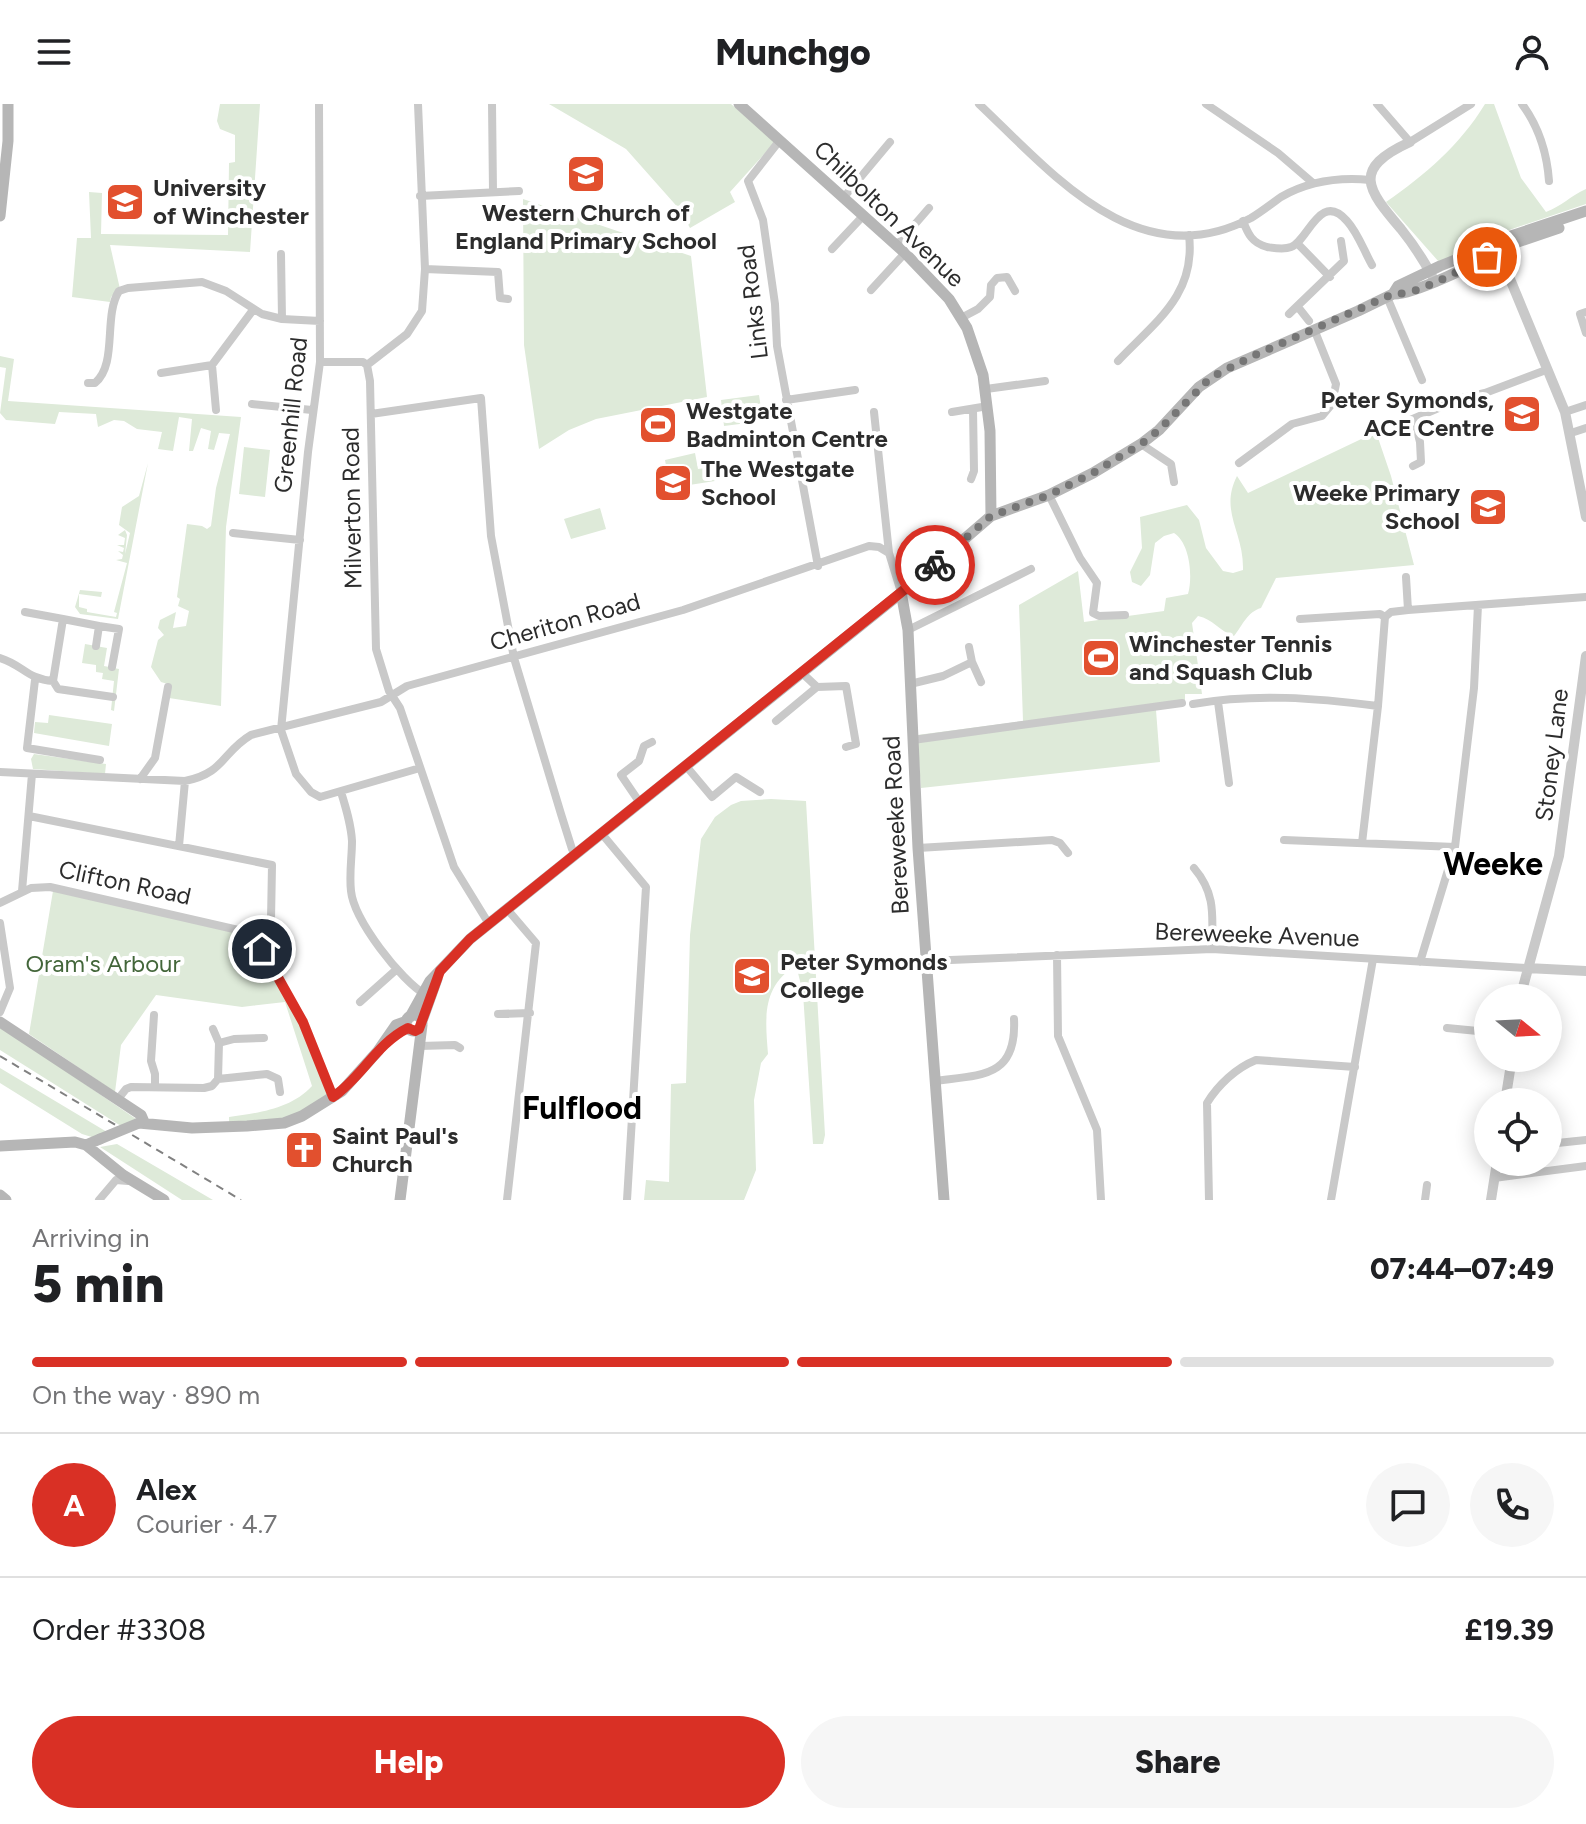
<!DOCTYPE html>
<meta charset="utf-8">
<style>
:root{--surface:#fff;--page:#f6f6f6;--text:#202124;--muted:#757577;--line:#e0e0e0;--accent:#d93025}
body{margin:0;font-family:Figtree,sans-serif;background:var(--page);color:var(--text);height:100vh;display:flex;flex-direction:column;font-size:30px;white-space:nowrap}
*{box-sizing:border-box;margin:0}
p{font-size:26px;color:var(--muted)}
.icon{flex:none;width:44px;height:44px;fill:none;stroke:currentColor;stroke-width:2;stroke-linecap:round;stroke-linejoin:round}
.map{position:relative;height:1096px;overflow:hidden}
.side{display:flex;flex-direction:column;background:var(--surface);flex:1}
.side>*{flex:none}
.needle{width:52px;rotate:108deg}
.buttons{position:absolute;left:1474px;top:880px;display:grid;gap:16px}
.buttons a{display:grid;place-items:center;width:88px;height:88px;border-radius:50%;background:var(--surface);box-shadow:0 4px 20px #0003;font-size:40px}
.pin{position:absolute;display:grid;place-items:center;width:68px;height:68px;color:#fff;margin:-34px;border:4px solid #fff;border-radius:50%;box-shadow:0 2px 8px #0007}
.courier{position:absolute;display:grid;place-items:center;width:80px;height:80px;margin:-40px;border:6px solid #d93025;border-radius:50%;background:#fff;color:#222;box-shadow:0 2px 10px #0007}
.head em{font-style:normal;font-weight:800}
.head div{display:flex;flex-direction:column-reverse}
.head{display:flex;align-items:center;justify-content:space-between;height:136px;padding:0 32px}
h1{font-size:52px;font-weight:800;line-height:60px}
.bar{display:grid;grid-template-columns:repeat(4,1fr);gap:12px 8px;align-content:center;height:96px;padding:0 32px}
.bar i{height:10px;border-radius:6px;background:var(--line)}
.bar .on{background:var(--accent)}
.bar p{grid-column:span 4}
.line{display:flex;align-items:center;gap:20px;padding:0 32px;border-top:2px solid var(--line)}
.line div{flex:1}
.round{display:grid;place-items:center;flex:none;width:84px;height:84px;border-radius:42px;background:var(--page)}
.primary-button{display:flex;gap:16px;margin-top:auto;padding:16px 32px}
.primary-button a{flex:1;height:92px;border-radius:48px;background:var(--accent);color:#fff;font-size:32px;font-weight:800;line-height:92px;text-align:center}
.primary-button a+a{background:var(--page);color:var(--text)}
header{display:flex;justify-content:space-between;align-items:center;height:104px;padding:0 32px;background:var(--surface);font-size:36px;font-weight:800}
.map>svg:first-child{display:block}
.green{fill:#deead9}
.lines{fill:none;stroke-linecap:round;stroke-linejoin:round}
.minor{stroke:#c9c9c9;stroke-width:8}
.tertiary{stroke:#c9c9c9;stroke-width:10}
.secondary{stroke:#b6b6b6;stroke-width:11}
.rail{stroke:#818181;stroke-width:2;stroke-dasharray:8 6;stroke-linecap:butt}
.secondary-bridge{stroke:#b6b6b6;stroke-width:11}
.done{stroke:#767676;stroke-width:8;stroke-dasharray:0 14.4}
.route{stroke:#d93025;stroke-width:10}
.labels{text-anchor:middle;stroke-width:8;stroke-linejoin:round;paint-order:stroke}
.poi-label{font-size:24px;font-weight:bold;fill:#2c2c2c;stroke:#fff;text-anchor:start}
.street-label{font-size:24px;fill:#2c2c2c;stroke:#fff}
.park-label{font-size:24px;fill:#43663a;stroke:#fff}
.district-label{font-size:32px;font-weight:bold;fill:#000;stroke:#fff}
</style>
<header><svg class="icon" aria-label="menu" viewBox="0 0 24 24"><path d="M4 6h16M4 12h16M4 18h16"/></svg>Munchgo<svg class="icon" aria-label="person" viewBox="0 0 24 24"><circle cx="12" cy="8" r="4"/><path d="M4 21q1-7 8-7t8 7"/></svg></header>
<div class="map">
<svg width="1586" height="1096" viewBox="0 0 1586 1096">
<rect width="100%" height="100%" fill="#fff"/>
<path class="green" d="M 220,0 L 260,0 L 250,148 L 110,141 L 120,185 L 111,193 L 110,198 L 72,193 L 77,134 L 91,134 L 89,88 L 102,89 L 101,130 L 228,131 L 229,59 L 235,58 L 235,31 L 220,25 L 217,17 Z
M 549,0 L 731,0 L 775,38 L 730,88 L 735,98 L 690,124 L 681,107 L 626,45 Z
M 1485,0 L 1494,0 L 1521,74 L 1546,108 C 1562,102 1570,92 1586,85 L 1586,100 L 1509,126 L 1439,158 L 1386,98 C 1425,71 1460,41 1485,0 Z
M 523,95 L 691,152 L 707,293 L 596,315 L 569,326 L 539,345 L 524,241 Z
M 0,252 L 14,255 L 8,297 L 241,313 L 226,423 L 221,602 L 169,594 L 171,581 L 161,578 L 151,563 L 158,536 L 164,531 L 158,524 L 160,516 L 176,508 L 173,524 L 186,522 L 189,507 L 178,502 L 180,495 L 177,493 L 187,420 L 202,422 L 207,425 L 211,422 L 216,384 L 230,330 L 219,329 L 214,346 L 208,345 L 211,327 L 201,324 L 193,347 L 189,347 L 192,315 L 179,313 L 173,347 L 158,345 L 162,328 L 137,325 L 124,317 L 114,316 L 98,323 L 96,310 L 59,308 L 55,320 L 6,316 L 0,309 L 6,264 L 0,263 Z
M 759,291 L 763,317 L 724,322 L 721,296 Z
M 1376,328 L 1391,372 L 1414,461 L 1276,474 L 1261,504 C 1247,508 1243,521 1234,532 C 1219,527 1213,515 1198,512 L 1192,519 L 1202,590 L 1185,590 L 1185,599 L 1156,606 L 1160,658 L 921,684 L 917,631 L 1023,617 L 1019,501 L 1078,467 L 1084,518 L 1164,507 L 1166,494 L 1188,490 C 1193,473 1190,439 1174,429 L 1164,432 L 1155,439 L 1150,471 L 1141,482 L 1132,478 L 1130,468 L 1142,444 L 1140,413 L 1187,401 L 1199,416 L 1206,444 L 1223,467 L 1233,469 L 1243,466 C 1244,427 1219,408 1237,372 L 1248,389 Z
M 244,343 L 270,346 L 265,393 L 239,390 Z
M 695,349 L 698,365 L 714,363 L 715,377 L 670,384 L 665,356 Z
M 148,359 L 118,515 L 80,510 L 75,503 L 80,486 L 102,488 L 101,493 L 79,490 L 79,503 L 87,505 L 87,508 L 116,513 L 117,509 L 114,508 L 127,459 L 116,456 L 122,455 L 123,451 L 118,447 L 123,448 L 124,444 L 117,441 L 124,441 L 125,434 L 118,431 L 125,426 L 127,431 L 125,450 L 130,429 L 119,421 L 122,403 L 139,392 Z
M 600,404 L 606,425 L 571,435 L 564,415 Z
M 85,540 L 107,544 L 104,562 L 119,565 L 114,607 L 111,606 L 114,577 L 102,575 L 103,569 L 96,568 L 96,561 L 82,559 Z
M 49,611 L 112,620 L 109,642 L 34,629 L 35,618 L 48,619 Z
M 34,650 L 106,660 L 105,670 L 33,665 L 31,655 Z
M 771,695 L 806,697 L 825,1031 L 823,1040 L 813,1040 L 803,889 L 796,861 C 762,883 765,913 768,950 L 761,959 L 754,996 L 756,1066 L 744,1096 L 644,1096 L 646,1076 L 669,1078 L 671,980 L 686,979 L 690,831 L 701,735 L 715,713 L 731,701 L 741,697 Z
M 53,787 L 237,827 C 282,861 308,940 330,991 L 286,1015 L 229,1020 L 229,1013 C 258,1009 291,1005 312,982 L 285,898 L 242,903 L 156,891 L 121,941 L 115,988 L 29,930 Z
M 0,924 L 9,928 L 136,1015 L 121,1022 L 0,946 Z
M 0,964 L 107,1028 L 95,1034 L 82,1030 L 0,979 Z
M 117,1040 L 213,1096 L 182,1096 L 100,1043 Z"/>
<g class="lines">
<path class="minor" d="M 319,0 L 320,258 L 308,348 L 281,626 L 296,670 L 311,688 L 320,693 L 420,664
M 492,0 L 493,87
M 979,0 C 1052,69 1138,174 1251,114 C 1261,108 1271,100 1281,93 C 1309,77 1339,73 1370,76
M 1206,0 L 1278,49 L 1313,79
M 1377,0 L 1410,38 L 1471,0
M 1522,0 C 1539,23 1547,49 1549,77
M 780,36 L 748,77 L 763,116 L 775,200 L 777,242 L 818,462
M 420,92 L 519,87
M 844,93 L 890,38
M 1243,117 C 1248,130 1252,139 1267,143 C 1274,144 1284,146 1291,143 C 1308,137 1320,86 1347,117 C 1358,129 1364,147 1372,161
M 1297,139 L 1330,173
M 897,141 L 929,104
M 832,145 L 864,111
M 281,150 L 282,215
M 425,165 L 498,168 L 500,194 L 508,195
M 871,186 L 905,149
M 1387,193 L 1422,276
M 1298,203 L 1309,217
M 1586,208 L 1580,210 L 1586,229
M 1289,210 L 1344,157 L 1341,137
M 961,214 L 978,205 L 990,193 L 991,181 L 997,174 L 1007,173 L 1015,187
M 1118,257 C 1156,217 1196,191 1189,131
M 320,258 L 363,258 L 367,261
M 212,261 L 216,306
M 367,261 L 370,277 L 376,545 L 389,587 L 400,604 L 454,763 L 489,820
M 367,261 L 407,230 L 422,207 L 425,165 L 418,0
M 161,269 L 212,261 L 253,206
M 88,279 L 95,279 C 118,260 103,212 119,187 L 128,184 L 202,178 L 226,187 L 262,210 L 282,215 L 320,217
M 986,285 L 1045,277
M 786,296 L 855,286
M 252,300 L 312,306
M 874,308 L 889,449
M 952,308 L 988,302
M 1565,308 L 1586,301
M 371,310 L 481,294 L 491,432 L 514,554 L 561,710 L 572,745 L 576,750
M 1401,320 L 1462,294 L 1485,289 L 1546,266
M 1571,329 L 1586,324
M 1141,340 L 1171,360 L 1174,378
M 1239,359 L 1292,320 L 1322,312 L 1332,300 L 1336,280 L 1314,225
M 1413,362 L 1421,358 L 1420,338 L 1414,315
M 971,375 L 974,367 L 973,305
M 1049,391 L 1080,454 L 1097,479 L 1093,509 L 1099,512 L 1125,511
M 233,429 L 300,436
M 1406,473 L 1408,506
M 25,508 L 63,515
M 1300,515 L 1380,510 L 1385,513 L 1391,508 L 1408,506 L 1586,493
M 99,522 L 119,525 L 112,563
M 908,526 L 1031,465
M 0,554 C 23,561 27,575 53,577 L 58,585 L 113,593
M 972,558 L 981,578
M 801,568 L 817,583 L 846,582 L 856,640 L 846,643
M 35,576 L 27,644 L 100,656
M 53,577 L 63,515 L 99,522 L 96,542
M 910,580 L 943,572 L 972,558 L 969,543
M 1218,598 L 1229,679
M 1193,600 C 1255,589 1316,594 1378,602
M 776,617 L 817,583
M 913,636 L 1182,599
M 686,662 L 712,693 L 736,673 L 760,688
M 0,668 L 185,677 C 225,669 222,648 251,631 L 381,598 L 407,582 L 683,506 L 869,442 L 879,443 L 889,449 L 901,488
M 140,675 L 155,654 L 168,583
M 341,688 C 346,704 351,720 352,737 C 352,753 349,770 351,787 C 354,816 401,877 426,891
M 640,699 L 621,671 L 639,657 L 644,642 L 652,638
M 29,712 L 272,761 L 271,816 L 257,835
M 602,730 L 646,783 L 627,1096
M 1284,736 L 1455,743
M 1362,739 L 1378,602 L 1385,513
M 179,742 L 185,677
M 918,744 L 1052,736 L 1060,739 L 1068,749
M 1194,764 C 1217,791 1212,814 1212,845
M 22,787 L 32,670
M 0,799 L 31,784 L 50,783 L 247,828 L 257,835 L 303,918 L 333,993
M 507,805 L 536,839 L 507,1096
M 0,819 L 10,884 L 0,908
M 1057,851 L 1058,932 L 1097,1026 L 1101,1096
M 926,857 L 1212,845 L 1527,864
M 1420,858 L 1455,743 L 1474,584 L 1478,501
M 360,898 L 397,865
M 498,910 L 530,909
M 154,911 L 151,957 L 155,970 L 155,983
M 1447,924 L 1488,928
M 213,925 L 219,939 L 218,975
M 219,939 L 234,935 L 264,934
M 420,942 L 455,941 L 460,944
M 935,977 C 981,971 1017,974 1014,915
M 118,995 L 126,985 L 131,983 L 204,984 L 212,982 L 218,975 L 267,970 L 278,975 L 280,988
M 1548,1040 L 1586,1036
M 1494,1074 L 1586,1062
M 99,1096 L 116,1076 L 128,1077
M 1209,1096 L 1207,999 C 1218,981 1236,964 1256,956 L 1355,963
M 1331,1096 L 1373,855
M 1425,1096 L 1427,1081"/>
<path class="tertiary" d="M 1410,38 C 1351,65 1367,85 1401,125 C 1413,140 1423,155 1432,172
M 1498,146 L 1565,308 L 1586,413
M 1527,864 L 1586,867
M 1520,894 L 1559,752 L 1586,552
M 1505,998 L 1512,954
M 1491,1096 L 1497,1058"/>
<path class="secondary" d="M 739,0 L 905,149 L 949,195 L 967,224 L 983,271 L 990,327 L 991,412
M 0,112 L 8,37 L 8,0
M 1503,143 L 1559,124
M 1393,190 C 1411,191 1480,160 1492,147
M 901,488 L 908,526 L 918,744 L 944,1096
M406 919a8 8 0 1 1 16 0a8 8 0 1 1-16 0Z
M 410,913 L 430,877 L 470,835 L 911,481 L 991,412 L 1049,391 L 1093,369 L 1141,340 L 1159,326 L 1199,283 L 1227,264 L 1358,207 L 1393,190 L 1398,182 L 1440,162 L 1483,145 L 1498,146 L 1511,132 L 1586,107
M 422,917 L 437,875
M 0,918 L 141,1011 L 144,1018
M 139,1019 L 192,1024 L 247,1022 L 284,1019 L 302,1012 L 342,987 L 378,947 L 396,921 L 407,917
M 86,1041 L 123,1071 L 164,1096
M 0,1042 L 75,1038 L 86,1041 L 100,1035
M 0,1091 L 6,1096
M 400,1096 L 422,921"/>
<path class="rail" d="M 0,952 L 241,1096"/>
<path class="secondary-bridge" d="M 100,1035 L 139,1019"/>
</g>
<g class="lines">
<path class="done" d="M 935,461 L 991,412 L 1049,391 L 1093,369 L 1141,340 L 1159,326 L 1210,274 L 1253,252 L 1393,190 C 1420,191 1462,164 1487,153"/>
<path class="route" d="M 262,845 L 303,918 L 333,993 C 362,973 376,940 408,924 L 415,927 L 419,925 L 440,867 L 470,835 L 935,461"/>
</g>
<defs>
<symbol id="school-square" viewBox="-11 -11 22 22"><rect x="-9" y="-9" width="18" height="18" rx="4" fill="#e2502e" stroke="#fff"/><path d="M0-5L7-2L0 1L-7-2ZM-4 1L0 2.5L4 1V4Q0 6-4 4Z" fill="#fff"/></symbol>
<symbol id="university-square" viewBox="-11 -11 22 22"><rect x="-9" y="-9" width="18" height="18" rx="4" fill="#e2502e" stroke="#fff"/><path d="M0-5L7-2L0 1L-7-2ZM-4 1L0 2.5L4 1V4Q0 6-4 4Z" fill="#fff"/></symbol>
<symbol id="stadium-square" viewBox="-11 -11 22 22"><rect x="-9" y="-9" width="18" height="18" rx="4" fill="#e2502e" stroke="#fff"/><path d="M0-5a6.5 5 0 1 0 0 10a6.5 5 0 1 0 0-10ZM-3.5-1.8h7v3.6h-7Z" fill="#fff"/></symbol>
<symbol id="church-square" viewBox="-11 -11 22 22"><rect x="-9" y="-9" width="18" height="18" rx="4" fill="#e2502e" stroke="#fff"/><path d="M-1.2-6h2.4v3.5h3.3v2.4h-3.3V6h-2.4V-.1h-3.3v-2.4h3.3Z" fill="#fff"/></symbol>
</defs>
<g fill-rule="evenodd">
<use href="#school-square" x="564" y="48" width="44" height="44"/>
<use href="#university-square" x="103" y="76" width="44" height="44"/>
<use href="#university-square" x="1500" y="288" width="44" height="44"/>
<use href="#stadium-square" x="636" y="299" width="44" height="44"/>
<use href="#school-square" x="651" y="357" width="44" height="44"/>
<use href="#school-square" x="1466" y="381" width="44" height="44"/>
<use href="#stadium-square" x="1079" y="532" width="44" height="44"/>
<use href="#university-square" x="730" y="850" width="44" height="44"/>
<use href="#church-square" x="282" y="1024" width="44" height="44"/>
</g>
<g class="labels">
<g class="poi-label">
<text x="153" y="92">University<tspan x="153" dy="28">of Winchester</tspan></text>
<text x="586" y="117" text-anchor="middle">Western Church of<tspan x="586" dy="28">England Primary School</tspan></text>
<text x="1494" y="304" text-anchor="end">Peter Symonds,<tspan x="1494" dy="28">ACE Centre</tspan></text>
<text x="686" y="315">Westgate<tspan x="686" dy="28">Badminton Centre</tspan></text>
<text x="701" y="373">The Westgate<tspan x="701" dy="28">School</tspan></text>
<text x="1460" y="397" text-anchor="end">Weeke Primary<tspan x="1460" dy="28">School</tspan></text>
<text x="1129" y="548">Winchester Tennis<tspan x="1129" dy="28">and Squash Club</tspan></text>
<text x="780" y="866">Peter Symonds<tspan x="780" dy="28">College</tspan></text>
<text x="332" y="1040">Saint Paul's<tspan x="332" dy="28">Church</tspan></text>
</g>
<g class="street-label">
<text transform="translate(889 110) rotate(44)" y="8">Chilbolton Avenue</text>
<text transform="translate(753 198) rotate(-97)" y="8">Links Road</text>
<text transform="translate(291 311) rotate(-84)" y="8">Greenhill Road</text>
<text transform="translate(352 404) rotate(-91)" y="8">Milverton Road</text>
<text transform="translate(565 518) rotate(-16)" y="8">Cheriton Road</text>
<text transform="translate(1552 651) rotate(-83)" y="8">Stoney Lane</text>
<text transform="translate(896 721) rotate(-93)" y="8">Bereweeke Road</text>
<text transform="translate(125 779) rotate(12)" y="8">Clifton Road</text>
<text transform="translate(1257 831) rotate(2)" y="8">Bereweeke Avenue</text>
</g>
<g class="park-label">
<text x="103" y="868">Oram's Arbour</text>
</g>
<g class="district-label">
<text x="1493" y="771">Weeke</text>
<text x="582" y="1015">Fulflood</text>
</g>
</g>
</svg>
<div class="buttons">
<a><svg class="needle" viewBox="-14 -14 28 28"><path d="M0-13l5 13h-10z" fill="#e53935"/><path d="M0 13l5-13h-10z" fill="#757577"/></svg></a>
<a><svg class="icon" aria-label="locate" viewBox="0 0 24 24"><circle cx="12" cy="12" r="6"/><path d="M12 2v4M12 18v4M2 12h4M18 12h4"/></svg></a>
</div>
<div class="pin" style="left:1487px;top:153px;background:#ea580c"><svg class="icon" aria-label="bag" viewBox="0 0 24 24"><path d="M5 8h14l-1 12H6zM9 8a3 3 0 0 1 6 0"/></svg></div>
<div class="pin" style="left:262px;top:845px;background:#1f2937"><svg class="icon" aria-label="home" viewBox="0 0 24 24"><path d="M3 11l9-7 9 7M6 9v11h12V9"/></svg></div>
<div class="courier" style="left:935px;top:461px"><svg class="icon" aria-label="bike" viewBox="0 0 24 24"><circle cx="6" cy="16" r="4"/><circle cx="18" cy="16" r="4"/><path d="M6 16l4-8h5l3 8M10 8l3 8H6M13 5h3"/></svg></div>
</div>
<section class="side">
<div class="head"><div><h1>5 min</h1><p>Arriving in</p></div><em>07:44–07:49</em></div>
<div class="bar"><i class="on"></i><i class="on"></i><i class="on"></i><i></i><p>On the way · 890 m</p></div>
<div class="line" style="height:144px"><b class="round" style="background:var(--accent);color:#fff">A</b><div><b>Alex</b><p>Courier · 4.7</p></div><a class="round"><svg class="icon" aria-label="chat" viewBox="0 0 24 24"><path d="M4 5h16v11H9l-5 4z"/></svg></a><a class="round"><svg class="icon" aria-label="phone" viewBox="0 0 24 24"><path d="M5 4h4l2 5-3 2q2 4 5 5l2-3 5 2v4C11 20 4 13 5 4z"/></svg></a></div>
<div class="line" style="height:104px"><div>Order #3308</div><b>£19.39</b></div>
<div class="primary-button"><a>Help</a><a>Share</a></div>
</section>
